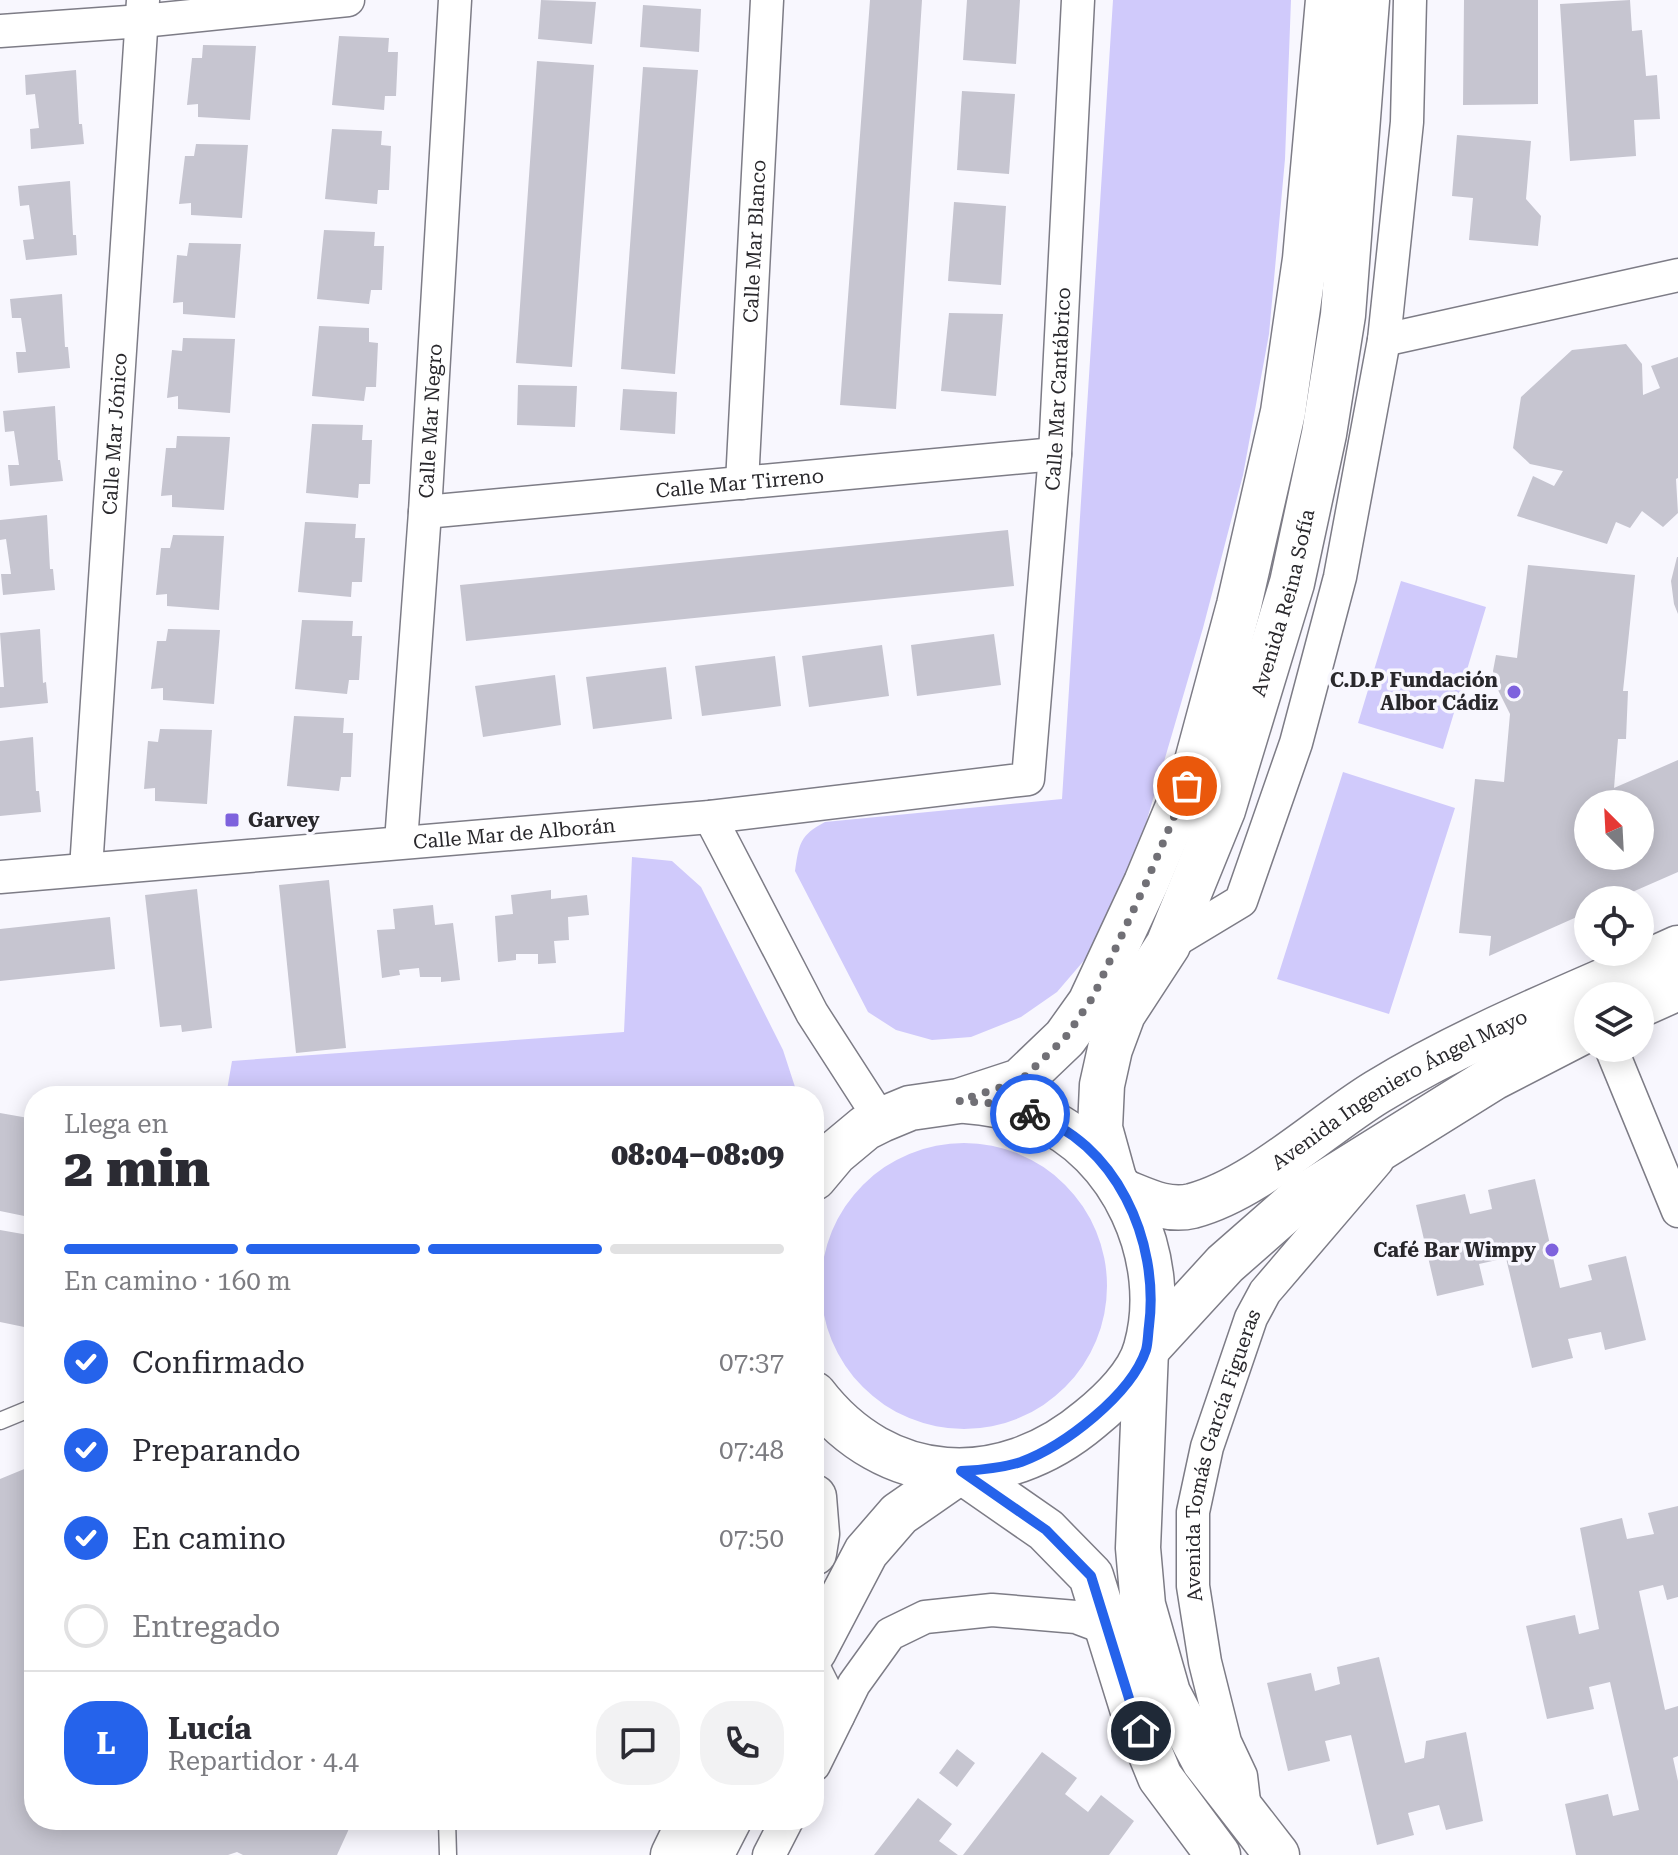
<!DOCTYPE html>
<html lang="es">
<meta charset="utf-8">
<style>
:root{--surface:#fff;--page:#f2f2f3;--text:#2b2b33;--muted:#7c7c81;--line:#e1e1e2;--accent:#2563eb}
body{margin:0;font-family:"Roboto Serif",serif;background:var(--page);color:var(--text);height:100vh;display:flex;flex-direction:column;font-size:30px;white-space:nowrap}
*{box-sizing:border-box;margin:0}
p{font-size:26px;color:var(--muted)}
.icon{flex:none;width:44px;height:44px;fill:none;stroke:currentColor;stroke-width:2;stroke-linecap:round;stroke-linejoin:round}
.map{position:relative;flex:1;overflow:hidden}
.details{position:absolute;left:24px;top:1086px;width:800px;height:744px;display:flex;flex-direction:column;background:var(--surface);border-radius:32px;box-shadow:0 4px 20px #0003}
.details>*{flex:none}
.needle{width:52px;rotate:336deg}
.tools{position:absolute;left:1574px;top:790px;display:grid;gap:16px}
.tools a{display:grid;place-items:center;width:80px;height:80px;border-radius:50%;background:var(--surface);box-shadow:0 4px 20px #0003;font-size:40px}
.pin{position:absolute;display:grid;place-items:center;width:68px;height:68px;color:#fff;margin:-34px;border:4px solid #fff;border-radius:50%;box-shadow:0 2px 8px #0007}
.courier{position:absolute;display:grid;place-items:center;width:80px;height:80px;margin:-40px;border:6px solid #2563eb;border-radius:50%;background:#fff;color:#222;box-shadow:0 2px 10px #0007}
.summary em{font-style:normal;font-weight:800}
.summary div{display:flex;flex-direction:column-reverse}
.summary{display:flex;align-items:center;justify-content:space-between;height:136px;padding:0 40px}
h1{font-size:52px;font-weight:800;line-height:60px}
.bar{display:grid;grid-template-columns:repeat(4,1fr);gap:12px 8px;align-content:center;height:96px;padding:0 40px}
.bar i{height:10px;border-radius:6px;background:var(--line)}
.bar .selected{background:var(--accent)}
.bar p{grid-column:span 4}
.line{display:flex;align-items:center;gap:20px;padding:0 40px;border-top:2px solid var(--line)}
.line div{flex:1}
.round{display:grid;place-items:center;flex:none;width:84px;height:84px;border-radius:32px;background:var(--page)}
ol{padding:0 40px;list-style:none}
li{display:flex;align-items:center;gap:24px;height:88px}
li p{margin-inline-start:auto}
li .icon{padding:8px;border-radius:50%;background:var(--accent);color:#fff;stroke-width:4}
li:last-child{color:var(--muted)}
li i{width:44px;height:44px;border:4px solid var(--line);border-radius:50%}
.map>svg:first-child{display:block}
.green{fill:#d0cafb}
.building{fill:#c6c5d0;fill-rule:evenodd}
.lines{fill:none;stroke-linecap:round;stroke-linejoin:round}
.service-casing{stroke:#7d7c86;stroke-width:19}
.minor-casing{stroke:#7d7c86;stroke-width:35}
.secondary-casing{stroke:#7d7c86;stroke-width:47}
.primary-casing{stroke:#7d7c86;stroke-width:47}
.service{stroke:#fff;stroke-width:16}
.minor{stroke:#fff;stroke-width:32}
.secondary{stroke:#fff;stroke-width:44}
.primary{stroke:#fff;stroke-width:44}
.done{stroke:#717076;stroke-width:8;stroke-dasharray:0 14.4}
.route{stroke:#2563eb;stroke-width:10}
.poi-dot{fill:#7e62dd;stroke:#f8f7fe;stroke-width:3}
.labels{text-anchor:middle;stroke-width:7;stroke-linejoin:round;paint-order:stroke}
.street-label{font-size:20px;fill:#29282c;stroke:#f8f7fe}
.poi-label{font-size:20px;font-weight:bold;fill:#29282c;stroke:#f8f7fe;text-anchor:end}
</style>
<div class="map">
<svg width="1678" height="1855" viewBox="0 0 1678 1855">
<rect width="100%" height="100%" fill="#f8f7fe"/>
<path class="green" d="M 1113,0 L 1291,0 L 1285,159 L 1269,334 L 1243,475 L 1203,628 L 1144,830 L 1093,950 L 1057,992 L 1021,1017 L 971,1037 L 932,1040 L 896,1030 L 868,1012 L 795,871 C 799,844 800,835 825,822 L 1062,799 Z
M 1401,581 L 1486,607 L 1443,749 L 1358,723 Z
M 1343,772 L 1455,808 L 1389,1014 L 1277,979 Z
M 632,857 L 672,861 L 701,887 L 783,1050 L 796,1090 L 795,1096 L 226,1096 L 232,1061 L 624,1032 Z
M821 1286a143 143 0 1 1 286 0a143 143 0 1 1-286 0Z"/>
<path class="building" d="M 541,0 L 596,2 L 592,44 L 538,39 Z
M 870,0 L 922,0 L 896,409 L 840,405 Z
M 967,0 L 1020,0 L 1016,64 L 963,60 Z
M 1464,0 L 1538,0 L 1538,104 L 1463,105 Z
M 1630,0 L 1632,31 L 1642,30 L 1646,76 L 1657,75 L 1660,119 L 1634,120 L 1636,156 L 1570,161 L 1560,4 Z
M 643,5 L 701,9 L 699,52 L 640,47 Z
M 339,36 L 389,38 L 388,52 L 398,52 L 396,96 L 385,96 L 384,110 L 332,105 Z
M 203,45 L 256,46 L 250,120 L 198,117 L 198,104 L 187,105 L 192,58 L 202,58 Z
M 537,61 L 594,65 L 572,367 L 516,363 Z
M 643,67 L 698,70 L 675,374 L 621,369 Z
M 76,70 L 79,124 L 82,124 L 84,144 L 31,149 L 30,129 L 39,128 L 35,94 L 26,95 L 25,75 Z
M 962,91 L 1015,94 L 1009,174 L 957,170 Z
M 332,129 L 382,131 L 381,145 L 391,146 L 389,190 L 378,190 L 377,204 L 325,199 Z
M 1457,135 L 1531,141 L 1526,199 L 1541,216 L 1538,246 L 1469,240 L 1473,198 L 1452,196 Z
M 196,144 L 248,145 L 242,218 L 191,215 L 191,203 L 179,204 L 185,156 L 194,156 Z
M 70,181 L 73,235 L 76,235 L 77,255 L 26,260 L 23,240 L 34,239 L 29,205 L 20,206 L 18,186 Z
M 954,202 L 1006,206 L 1001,285 L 948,281 Z
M 324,230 L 375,232 L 374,246 L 384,246 L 382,290 L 371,290 L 369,304 L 317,299 Z
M 189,243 L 241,244 L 235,318 L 183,314 L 183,302 L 173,303 L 177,255 L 187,256 Z
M 62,294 L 65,347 L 68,347 L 70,368 L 18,373 L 16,352 L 26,352 L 21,318 L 12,318 L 10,299 Z
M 949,313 L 1003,314 L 996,396 L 941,391 Z
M 319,326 L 369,328 L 369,342 L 378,343 L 376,387 L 366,387 L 364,401 L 312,396 Z
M 183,338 L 235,339 L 230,413 L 178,409 L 178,396 L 167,398 L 172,350 L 182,351 Z
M 1626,344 L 1642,364 L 1643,395 L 1660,388 L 1651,366 L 1678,357 L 1678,478 L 1676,479 L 1678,513 L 1663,527 L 1642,511 L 1630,528 L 1616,522 L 1607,544 L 1517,516 L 1533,476 L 1554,486 L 1563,471 L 1530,464 L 1513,448 L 1521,397 L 1572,350 Z
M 518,385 L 577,386 L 575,427 L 517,425 Z
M 623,389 L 677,392 L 675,434 L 620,430 Z
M 55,406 L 58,460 L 60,460 L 63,481 L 10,486 L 8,465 L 19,465 L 14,431 L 5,432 L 3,411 Z
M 312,424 L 363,425 L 362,440 L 372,440 L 370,484 L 359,484 L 358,498 L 306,493 Z
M 177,436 L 230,437 L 224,510 L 172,507 L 172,495 L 161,496 L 166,448 L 176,448 Z
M 47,515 L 50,569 L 53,569 L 55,590 L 3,595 L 1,574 L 11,574 L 6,539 L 0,540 L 0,520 Z
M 305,522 L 356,524 L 355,538 L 365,538 L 362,582 L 352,582 L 351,597 L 298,592 Z
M 1008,530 L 1014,586 L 466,641 L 460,585 Z
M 173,535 L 224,536 L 219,610 L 167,606 L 167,594 L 156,595 L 161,548 L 170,548 Z
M 1677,557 L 1678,557 L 1678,614 L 1674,604 L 1671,581 Z
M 1528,565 L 1635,575 L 1623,691 L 1628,691 L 1626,739 L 1618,739 L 1614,788 L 1678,760 L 1678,872 L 1614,900 L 1588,900 L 1588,912 L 1489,956 L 1491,936 L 1459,933 L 1475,779 L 1504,782 L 1510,714 L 1496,686 L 1493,671 L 1496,655 L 1517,658 ZM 1588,804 L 1640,804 L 1640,856 L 1588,856 Z
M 302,620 L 353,621 L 352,636 L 362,636 L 359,680 L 349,680 L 347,694 L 295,689 Z
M 40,629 L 43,683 L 46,682 L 48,703 L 0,708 L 0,687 L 4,687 L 0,633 Z
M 168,629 L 220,630 L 214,704 L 163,700 L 163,688 L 151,689 L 157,641 L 166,641 Z
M 994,634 L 1001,685 L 917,696 L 911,645 Z
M 882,645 L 889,696 L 809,707 L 802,656 Z
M 775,656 L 781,706 L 702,716 L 695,666 Z
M 666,667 L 672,719 L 593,729 L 586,677 Z
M 555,675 L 561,725 L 483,737 L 475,686 Z
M 294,716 L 344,718 L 343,733 L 353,733 L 351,777 L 341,777 L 339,791 L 287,786 Z
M 160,729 L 212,730 L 207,804 L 155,801 L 155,788 L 144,789 L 148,741 L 158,742 Z
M 33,737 L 36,791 L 39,791 L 41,812 L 0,816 L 0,741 Z
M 329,880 L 346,1048 L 296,1053 L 279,885 Z
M 197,889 L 212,1028 L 182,1032 L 181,1025 L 160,1027 L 145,895 Z
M 551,890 L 551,899 L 587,895 L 589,915 L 568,917 L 569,940 L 554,941 L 556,963 L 538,964 L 538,954 L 516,954 L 516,960 L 498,962 L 495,916 L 513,914 L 511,895 Z
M 433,905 L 435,925 L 453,923 L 460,980 L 441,982 L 441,977 L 420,977 L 419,968 L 399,970 L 400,975 L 382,978 L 377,930 L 395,929 L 393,909 Z
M 110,917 L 115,969 L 0,981 L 0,929 Z
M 0,1113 L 34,1119 L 34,1218 L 0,1211 Z
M 1535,1179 L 1560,1288 L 1592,1280 L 1588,1265 L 1626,1256 L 1646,1340 L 1605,1350 L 1601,1332 L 1568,1339 L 1573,1358 L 1532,1368 L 1506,1258 L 1479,1264 L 1484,1285 L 1437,1296 L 1416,1205 L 1465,1194 L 1470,1214 L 1492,1209 L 1488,1190 Z
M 0,1230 L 34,1236 L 34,1329 L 0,1322 Z
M 34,1465 L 34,1820 L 170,1820 L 173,1826 L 189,1820 L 353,1820 L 337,1855 L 243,1855 L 237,1852 L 228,1855 L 0,1855 L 0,1479 Z
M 1678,1506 L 1678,1597 L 1667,1600 L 1663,1585 L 1639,1591 L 1665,1710 L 1678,1706 L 1678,1756 L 1673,1758 L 1678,1781 L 1678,1855 L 1576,1855 L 1565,1804 L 1608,1794 L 1613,1816 L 1639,1810 L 1610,1682 L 1589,1687 L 1594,1709 L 1547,1719 L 1526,1626 L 1575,1615 L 1579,1634 L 1599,1629 L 1580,1528 L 1622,1518 L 1627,1539 L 1654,1534 L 1648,1513 Z
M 1379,1657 L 1405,1763 L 1424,1758 L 1426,1741 L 1466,1732 L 1483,1821 L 1446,1830 L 1439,1805 L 1408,1813 L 1414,1835 L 1377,1845 L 1351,1735 L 1325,1741 L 1330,1761 L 1288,1771 L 1267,1683 L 1311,1673 L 1315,1691 L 1340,1684 L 1337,1667 Z
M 957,1749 L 975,1763 L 957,1787 L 939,1773 Z
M 1042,1752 L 1077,1778 L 1065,1794 L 1088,1812 L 1101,1795 L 1134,1821 L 1109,1855 L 963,1855 Z
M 918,1798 L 952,1824 L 939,1841 L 958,1855 L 874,1855 Z"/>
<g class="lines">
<defs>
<path id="service" d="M 0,1421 L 34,1407
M 447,1820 L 448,1855"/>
<g id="minor">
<path d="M 0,31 L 142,21 L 348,0"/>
<path d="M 1384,340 L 1678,275"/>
<path id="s1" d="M 742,483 L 767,0"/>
<path id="s2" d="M 425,512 L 1055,454"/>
<path d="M 710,817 L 812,1013 L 881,1120"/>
<path id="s3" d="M 401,842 L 425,512 L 455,0"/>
<path id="s4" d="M 86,869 L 143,0"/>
<path id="s5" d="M 0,877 L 710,817 L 1028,779 L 1055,454 L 1078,0"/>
<path d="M 1168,945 L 1241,901 L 1296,743 L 1340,577 L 1384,340 L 1407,122 L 1410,0"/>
<path d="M 1611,1048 L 1678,1211"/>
<path d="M 814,1668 L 838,1716"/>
<path d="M 814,1765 L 854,1684 L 890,1634 L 925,1617 L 992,1610 L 1076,1617 L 1108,1629"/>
<path id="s6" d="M 1245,1810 L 1241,1776 L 1225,1742 L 1205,1662 L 1193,1586 L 1193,1512 L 1207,1447 L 1251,1318 L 1265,1292 L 1377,1161"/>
<path d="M 769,1855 L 787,1820"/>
</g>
<path id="secondary" d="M 1146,1350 L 1138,1548 L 1143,1605 L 1168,1693 L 1204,1761 L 1277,1855
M 961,1471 L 1046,1530 L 1091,1576 L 1132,1708 L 1160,1777 L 1218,1855"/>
<g id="primary">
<path d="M 1640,1005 L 1678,988"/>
<path id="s7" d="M 1113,1175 L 1100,1128 L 1102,1085 L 1110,1049 L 1123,1014 L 1168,945 L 1223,810 L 1292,583 L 1324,434 L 1343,315 L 1367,0"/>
<path d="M 814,1178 L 835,1153 L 865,1128 L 881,1120 L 910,1108 L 959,1101 L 1020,1081 L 1065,1038 L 1090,1003 L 1146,883 L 1197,761 L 1239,605 L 1283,412 L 1305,259 L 1328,0"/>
<path id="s8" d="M 1122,1191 C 1145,1200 1167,1212 1192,1206 C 1256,1189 1320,1127 1377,1092 C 1472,1034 1577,994 1678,948"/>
<path d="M 1146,1350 L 1225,1264 L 1299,1199 L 1493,1078 L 1588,1029"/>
<path d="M 814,1394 C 886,1488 1001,1494 1090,1419 C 1111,1402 1139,1375 1146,1348 C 1171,1260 1122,1150 1036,1116 C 1013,1107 990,1103 966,1101"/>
<path d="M 814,1497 L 817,1534 L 814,1553"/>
<path d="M 814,1651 L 866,1552 L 899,1514 L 961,1471"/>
<path d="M 673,1855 L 690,1820"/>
<path d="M 711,1855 L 729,1820"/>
</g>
</defs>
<use href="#service" class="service-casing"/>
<use href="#minor" class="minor-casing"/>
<use href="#secondary" class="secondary-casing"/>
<use href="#primary" class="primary-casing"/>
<use href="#service" class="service"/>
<use href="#minor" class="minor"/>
<use href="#secondary" class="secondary"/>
<use href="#primary" class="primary"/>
</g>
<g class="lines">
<path class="done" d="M 1030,1114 L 1001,1104 L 959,1101 L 1020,1081 L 1065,1038 L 1093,997 L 1146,883 L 1187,786"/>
<path class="route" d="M 1030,1114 C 1116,1141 1160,1241 1149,1326 C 1148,1333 1148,1343 1146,1350 C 1131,1395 1064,1446 1021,1462 C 1002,1468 981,1470 961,1471 L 1046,1530 L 1091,1576 L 1132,1708 L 1141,1731"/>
</g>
<g class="poi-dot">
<circle cx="1514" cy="692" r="8"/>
<rect x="224" y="812" width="16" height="16" rx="4"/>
<circle cx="1552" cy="1250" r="8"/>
</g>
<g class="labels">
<g class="street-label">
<text dy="7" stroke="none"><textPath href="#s1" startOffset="242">Calle Mar Blanco</textPath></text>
<text dy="7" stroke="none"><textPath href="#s5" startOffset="1424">Calle Mar Cantábrico</textPath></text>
<text dy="7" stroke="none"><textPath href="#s3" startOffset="422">Calle Mar Negro</textPath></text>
<text dy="7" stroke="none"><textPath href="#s4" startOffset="436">Calle Mar Jónico</textPath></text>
<text dy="7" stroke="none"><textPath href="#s2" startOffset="316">Calle Mar Tirreno</textPath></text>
<text dy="7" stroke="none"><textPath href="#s7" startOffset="610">Avenida Reina Sofía</textPath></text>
<text dy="7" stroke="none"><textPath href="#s5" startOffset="516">Calle Mar de Alborán</textPath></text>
<text dy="7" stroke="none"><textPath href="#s8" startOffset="312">Avenida Ingeniero Ángel Mayo</textPath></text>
<text dy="7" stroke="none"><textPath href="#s6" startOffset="366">Avenida Tomás García Figueras</textPath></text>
</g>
<g class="poi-label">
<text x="1498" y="687">C.D.P Fundación<tspan x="1498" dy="23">Albor Cádiz</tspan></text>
<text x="248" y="827" text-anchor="start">Garvey</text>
<text x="1536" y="1257">Café Bar Wimpy</text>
</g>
</g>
</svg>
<div class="tools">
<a><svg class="needle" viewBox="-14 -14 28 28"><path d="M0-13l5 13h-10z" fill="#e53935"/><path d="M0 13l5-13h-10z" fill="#7c7c81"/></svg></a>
<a><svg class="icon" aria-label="locate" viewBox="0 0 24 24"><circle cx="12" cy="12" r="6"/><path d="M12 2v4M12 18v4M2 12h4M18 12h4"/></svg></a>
<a><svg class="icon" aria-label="layers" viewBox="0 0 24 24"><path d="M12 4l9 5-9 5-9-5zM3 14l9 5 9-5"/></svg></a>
</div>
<div class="pin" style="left:1187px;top:786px;background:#ea580c"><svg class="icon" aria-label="bag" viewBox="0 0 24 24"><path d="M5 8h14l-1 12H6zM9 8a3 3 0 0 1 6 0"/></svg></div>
<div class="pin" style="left:1141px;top:1731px;background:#1f2937"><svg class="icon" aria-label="home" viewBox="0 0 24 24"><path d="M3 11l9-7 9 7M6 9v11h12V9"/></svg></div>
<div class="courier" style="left:1030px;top:1114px"><svg class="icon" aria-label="bike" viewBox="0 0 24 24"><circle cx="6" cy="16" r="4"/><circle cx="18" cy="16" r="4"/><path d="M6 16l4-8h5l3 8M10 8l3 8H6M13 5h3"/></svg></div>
<section class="details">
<div class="summary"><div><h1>2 min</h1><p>Llega en</p></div><em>08:04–08:09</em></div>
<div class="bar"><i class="selected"></i><i class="selected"></i><i class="selected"></i><i></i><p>En camino · 160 m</p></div>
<ol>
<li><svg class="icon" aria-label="check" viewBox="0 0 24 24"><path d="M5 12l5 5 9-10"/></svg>Confirmado<p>07:37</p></li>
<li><svg class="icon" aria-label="check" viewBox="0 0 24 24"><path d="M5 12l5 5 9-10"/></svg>Preparando<p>07:48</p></li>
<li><svg class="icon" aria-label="check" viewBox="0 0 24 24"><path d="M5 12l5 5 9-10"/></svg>En camino<p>07:50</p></li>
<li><i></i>Entregado</li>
</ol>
<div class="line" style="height:144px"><b class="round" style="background:var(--accent);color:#fff">L</b><div><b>Lucía</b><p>Repartidor · 4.4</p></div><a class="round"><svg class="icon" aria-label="chat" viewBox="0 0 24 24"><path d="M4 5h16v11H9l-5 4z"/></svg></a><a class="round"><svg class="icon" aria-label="phone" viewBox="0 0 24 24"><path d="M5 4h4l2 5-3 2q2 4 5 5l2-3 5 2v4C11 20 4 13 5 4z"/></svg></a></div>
</section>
</div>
